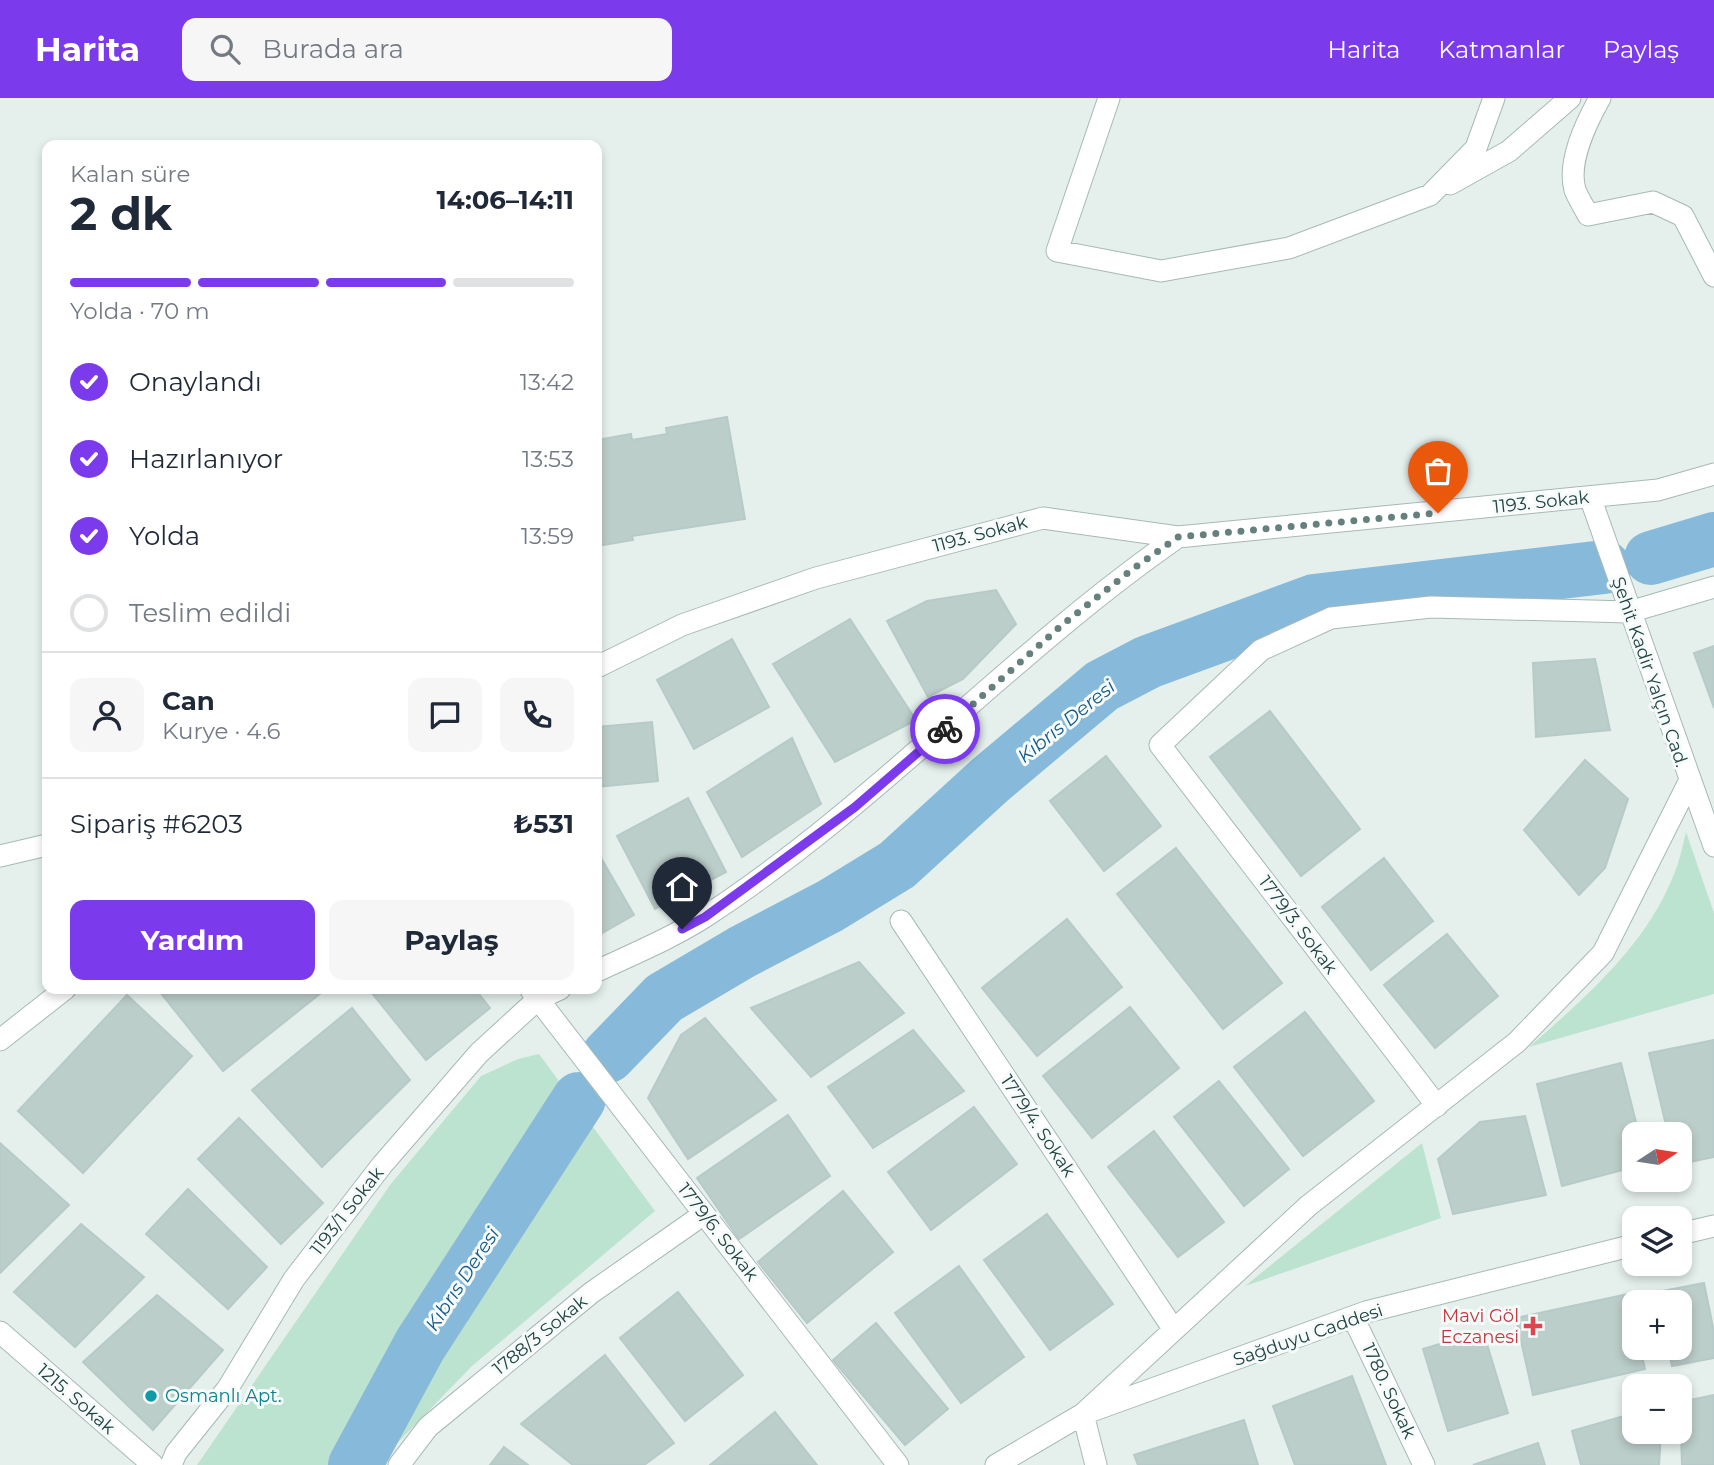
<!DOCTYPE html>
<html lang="tr">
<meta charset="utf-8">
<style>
:root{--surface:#fff;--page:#f6f6f7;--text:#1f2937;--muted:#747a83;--line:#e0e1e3;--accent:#7c3aed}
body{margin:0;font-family:Montserrat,sans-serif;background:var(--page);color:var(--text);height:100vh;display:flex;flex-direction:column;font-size:26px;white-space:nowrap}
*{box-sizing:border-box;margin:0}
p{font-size:23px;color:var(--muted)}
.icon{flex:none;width:38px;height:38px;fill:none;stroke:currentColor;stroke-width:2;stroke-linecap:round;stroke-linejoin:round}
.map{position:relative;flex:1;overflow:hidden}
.side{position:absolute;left:42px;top:42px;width:560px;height:854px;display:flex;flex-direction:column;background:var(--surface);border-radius:14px;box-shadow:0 4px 10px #0003}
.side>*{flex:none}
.needle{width:46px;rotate:78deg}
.fabs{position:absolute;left:1622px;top:1024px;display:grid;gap:14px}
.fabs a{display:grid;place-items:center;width:70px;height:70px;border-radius:14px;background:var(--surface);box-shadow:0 4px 10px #0003;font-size:35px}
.pin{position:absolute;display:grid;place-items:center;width:60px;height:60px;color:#fff;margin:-72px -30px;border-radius:50% 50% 50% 0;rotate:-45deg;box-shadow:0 0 7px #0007}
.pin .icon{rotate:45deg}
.courier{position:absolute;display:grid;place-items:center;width:70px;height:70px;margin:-35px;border:5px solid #7c3aed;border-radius:50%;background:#fff;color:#222;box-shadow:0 2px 9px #0007}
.summary em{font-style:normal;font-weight:700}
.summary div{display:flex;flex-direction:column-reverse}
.summary{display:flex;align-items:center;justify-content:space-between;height:119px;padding:0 28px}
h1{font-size:46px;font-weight:700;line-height:52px}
.bar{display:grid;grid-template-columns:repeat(4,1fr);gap:10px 7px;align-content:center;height:84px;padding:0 28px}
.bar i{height:9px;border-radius:5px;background:var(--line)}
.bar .on{background:var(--accent)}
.bar p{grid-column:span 4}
.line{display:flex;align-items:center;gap:18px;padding:0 28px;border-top:2px solid var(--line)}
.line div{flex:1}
.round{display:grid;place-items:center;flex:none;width:74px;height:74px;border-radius:14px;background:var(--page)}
ol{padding:0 28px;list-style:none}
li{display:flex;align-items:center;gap:21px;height:77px}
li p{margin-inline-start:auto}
li .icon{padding:7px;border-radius:50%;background:var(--accent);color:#fff;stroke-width:4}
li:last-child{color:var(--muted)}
li i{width:38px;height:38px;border:4px solid var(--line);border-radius:50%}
.button{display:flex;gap:14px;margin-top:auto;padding:14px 28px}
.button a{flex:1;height:80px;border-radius:14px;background:var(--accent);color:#fff;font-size:28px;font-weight:700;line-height:80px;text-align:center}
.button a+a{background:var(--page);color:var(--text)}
header{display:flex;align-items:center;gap:42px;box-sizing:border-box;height:98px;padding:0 35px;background:var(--accent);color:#fff}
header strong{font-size:33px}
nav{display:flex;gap:38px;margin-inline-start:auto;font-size:24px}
.search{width:490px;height:63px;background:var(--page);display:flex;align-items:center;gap:18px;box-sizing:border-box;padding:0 24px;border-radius:14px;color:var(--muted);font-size:26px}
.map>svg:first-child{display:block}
.green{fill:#bce3cf}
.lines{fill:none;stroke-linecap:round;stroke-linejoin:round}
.river{stroke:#87bada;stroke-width:54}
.building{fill:#bcceca;stroke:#b6cac7;stroke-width:2}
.minor-casing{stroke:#a6b9b7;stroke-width:23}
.minor{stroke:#fff;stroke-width:21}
.done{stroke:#66807e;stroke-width:7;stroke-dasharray:0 12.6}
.route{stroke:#7c3aed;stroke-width:9}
.health-dot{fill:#e0444e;stroke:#f6fbfa;stroke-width:2.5}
.culture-dot{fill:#0f9aa8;stroke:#f6fbfa;stroke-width:2.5}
.labels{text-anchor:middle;stroke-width:6;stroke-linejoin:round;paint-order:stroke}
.street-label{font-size:18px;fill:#214443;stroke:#f6fbfa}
.health-label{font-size:18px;fill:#be3a42;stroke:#f6fbfa;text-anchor:end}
.culture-label{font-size:18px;fill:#0d838f;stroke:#f6fbfa;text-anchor:start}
.water-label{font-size:19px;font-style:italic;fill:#135989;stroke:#f6fbfa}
</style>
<header>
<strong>Harita</strong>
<div class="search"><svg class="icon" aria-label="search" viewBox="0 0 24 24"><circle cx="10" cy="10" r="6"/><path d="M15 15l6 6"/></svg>Burada ara</div>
<nav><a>Harita</a><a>Katmanlar</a><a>Paylaş</a></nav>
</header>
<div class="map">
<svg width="1714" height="1367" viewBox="0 0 1714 1367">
<rect width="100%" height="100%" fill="#e5f0ed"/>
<path class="green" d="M 1686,734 L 1714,815 L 1714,896 L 1529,949 C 1583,902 1644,849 1672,781 C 1679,766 1682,750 1686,734 Z
M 539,956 L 655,1113 L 472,1268 L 376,1367 L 197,1367 L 390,1087 L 481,978 L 518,961 Z
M 1422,1045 L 1441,1120 L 1245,1188 Z"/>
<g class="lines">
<path class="river" d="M 1651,460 L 1714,441
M 608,958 L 664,900 L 742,854 L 830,808 L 897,767 L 990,682 L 1102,588 L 1148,564 L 1314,503 L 1604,469
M 355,1367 L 420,1247 L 579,1001"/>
</g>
<path class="building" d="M 727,319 L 745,421 L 632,438 L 633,442 L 597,448 L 597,342 L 631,336 L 632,342 L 667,336 L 666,330 Z
M 996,492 L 1016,526 L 963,581 L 928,599 L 887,523 L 927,503 Z
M 850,521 L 916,622 L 835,664 L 773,566 Z
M 732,541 L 769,609 L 694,651 L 657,582 Z
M 1714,548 L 1714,610 L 1694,555 Z
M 1595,561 L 1610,632 L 1536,639 L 1533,565 Z
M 1270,613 L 1360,731 L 1301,778 L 1210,659 Z
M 652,624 L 658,683 L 597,689 L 597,629 Z
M 792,640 L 821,706 L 742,759 L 707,694 Z
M 1106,658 L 1161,728 L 1104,773 L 1050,703 Z
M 1585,662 L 1628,701 L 1605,770 L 1579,797 L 1524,732 Z
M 688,700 L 726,774 L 655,811 L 617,738 Z
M 1176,750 L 1282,885 L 1223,931 L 1117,796 Z
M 597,753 L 634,817 L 597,838 Z
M 1384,760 L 1433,823 L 1371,872 L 1322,809 Z
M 1067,821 L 1122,889 L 1037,958 L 982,890 Z
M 1447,836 L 1498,898 L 1435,950 L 1384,887 Z
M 859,864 L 904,915 L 811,979 L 751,910 Z
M 164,891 L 326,891 L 223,973 L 160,894 Z
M 375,891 L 475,891 L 490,910 L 426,962 L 371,894 Z
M 127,897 L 192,958 L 83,1075 L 18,1013 Z
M 1130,909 L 1179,970 L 1092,1040 L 1043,978 Z
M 352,910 L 410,982 L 322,1069 L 252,992 Z
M 1305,914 L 1374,1003 L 1303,1058 L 1234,969 Z
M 705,920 L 776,1002 L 688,1061 L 648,1000 L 681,937 Z
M 913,932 L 964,993 L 873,1050 L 828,989 Z
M 1714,942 L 1714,1059 L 1680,1066 L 1680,1036 L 1668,1036 L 1649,955 Z
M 1621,965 L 1639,1036 L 1634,1036 L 1634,1069 L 1562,1088 L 1537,986 Z
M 1219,983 L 1289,1071 L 1244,1108 L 1174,1019 Z
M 974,1009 L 1017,1066 L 931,1132 L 888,1074 Z
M 788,1017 L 830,1078 L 739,1141 L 697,1080 Z
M 1525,1018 L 1546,1097 L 1453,1116 L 1438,1061 L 1480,1024 Z
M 239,1020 L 323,1105 L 281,1146 L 198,1061 Z
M 1154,1033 L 1224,1124 L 1178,1159 L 1108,1069 Z
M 0,1045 L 69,1107 L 0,1175 Z
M 188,1091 L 267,1169 L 228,1211 L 146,1136 Z
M 843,1093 L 893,1154 L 807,1225 L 758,1164 Z
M 1047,1116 L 1113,1206 L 1050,1252 L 984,1162 Z
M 81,1126 L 144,1179 L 75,1249 L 14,1194 Z
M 959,1168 L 1024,1259 L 961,1305 L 895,1215 Z
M 1704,1185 L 1714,1234 L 1714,1260 L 1672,1268 L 1668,1250 L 1680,1250 L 1680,1204 L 1659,1204 L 1657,1194 Z
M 678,1194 L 743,1277 L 685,1323 L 620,1240 Z
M 1628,1196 L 1634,1226 L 1634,1250 L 1640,1250 L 1645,1271 L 1533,1297 L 1516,1220 Z
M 157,1197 L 223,1252 L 153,1332 L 83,1264 Z
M 876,1225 L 948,1311 L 905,1347 L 833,1262 Z
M 1483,1233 L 1508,1315 L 1448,1333 L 1423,1251 Z
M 605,1257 L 674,1345 L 644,1367 L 573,1367 L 521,1326 Z
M 1352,1278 L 1386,1367 L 1295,1367 L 1273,1308 Z
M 1714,1297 L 1714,1367 L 1682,1367 L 1680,1304 Z
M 775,1314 L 817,1367 L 710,1367 Z
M 1634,1315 L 1634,1334 L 1661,1334 L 1659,1367 L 1581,1367 L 1572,1333 Z
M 1244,1322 L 1258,1367 L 1138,1367 L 1134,1357 Z
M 1538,1345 L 1545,1367 L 1473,1367 Z
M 504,1349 L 528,1367 L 490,1367 Z"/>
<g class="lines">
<defs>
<path id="minor" d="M 1109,0 L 1057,153 L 1161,173 L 1289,150 L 1430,97 L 1476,50 L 1494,0
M 1600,0 C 1587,23 1567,64 1575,92 C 1578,100 1584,109 1588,117 L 1653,104 L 1683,118 L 1714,178
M 1450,86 L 1509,53 L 1570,0
M 1590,399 L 1714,748
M 597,569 L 682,527 L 816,480 L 1043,420 L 1178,439 L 1658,392 L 1714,376
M 0,758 L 47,747
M 901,823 L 1174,1232
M 597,873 C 633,856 672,840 706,818 C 876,707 1012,554 1178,439
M 531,892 L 898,1367
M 0,942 L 65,891
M 1437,1008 L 1160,647 L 1261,552 L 1331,520 L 1431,509 L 1629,514 L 1714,489
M 1680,1136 L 1714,1128
M 1353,1219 L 1424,1367
M 0,1234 L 153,1367
M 171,1367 L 176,1355 L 228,1290 L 294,1181 L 382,1067 L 479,955 L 538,901 L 560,891
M 399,1367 L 428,1329 L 591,1195 L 694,1123
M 996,1367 L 1083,1316 L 1366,1214 L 1634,1147
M 1096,1367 L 1083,1316 L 1308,1108 L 1517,944 L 1603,855 L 1689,684"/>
</defs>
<use href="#minor" class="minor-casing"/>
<use href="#minor" class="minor"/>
</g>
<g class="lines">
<path class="done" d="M 945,631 L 1062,527 L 1134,470 L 1178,439 L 1438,415"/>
<path class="route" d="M 682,831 L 705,819 L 855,709 L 945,631"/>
</g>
<path class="health-dot" d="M1529.5 1217.5h7v7h7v7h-7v7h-7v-7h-7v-7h7z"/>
<circle class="culture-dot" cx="151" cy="1298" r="7"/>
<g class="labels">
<g class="street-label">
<text transform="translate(1541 404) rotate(-6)" y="6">1193. Sokak</text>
<text transform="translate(980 436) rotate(-15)" y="6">1193. Sokak</text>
<text transform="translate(1650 574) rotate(71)" y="6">Şehit Kadir Yalçın Cad.</text>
<text transform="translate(1298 827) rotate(53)" y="6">1779/3. Sokak</text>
<text transform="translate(1038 1028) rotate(56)" y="6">1779/4. Sokak</text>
<text transform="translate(347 1113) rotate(-52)" y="6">1193/1 Sokak</text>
<text transform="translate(718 1134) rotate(52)" y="6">1779/6. Sokak</text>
<text transform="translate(540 1237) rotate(-39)" y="6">1788/3 Sokak</text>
<text transform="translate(1308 1237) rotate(-19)" y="6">Sağduyu Caddesi</text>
<text transform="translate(1389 1293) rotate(65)" y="6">1780. Sokak</text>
<text transform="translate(76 1301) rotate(41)" y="6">1215. Sokak</text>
</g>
<g class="health-label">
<text x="1519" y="1224">Mavi Göl<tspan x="1519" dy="21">Eczanesi</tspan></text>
</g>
<g class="culture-label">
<text x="165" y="1304">Osmanlı Apt.</text>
</g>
<g class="water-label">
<text transform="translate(1066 623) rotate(-39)" y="7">Kıbrıs Deresi</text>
<text transform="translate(462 1181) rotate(-57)" y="7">Kıbrıs Deresi</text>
</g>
</g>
</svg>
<div class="fabs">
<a><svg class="needle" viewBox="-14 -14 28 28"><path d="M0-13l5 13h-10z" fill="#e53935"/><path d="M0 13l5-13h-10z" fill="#747a83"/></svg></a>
<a><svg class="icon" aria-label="layers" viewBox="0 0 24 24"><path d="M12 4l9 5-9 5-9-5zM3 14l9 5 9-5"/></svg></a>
<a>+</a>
<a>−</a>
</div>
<div class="pin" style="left:1438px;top:415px;background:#ea580c"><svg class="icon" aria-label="bag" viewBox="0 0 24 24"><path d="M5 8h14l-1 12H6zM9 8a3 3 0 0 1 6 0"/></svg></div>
<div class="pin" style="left:682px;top:831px;background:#1f2937"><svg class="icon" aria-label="home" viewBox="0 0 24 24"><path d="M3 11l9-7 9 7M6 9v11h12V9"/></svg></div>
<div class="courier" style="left:945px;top:631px"><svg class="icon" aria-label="bike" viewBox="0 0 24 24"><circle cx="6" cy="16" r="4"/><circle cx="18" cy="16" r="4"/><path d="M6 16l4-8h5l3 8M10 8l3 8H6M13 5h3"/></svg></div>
<section class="side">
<div class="summary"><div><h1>2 dk</h1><p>Kalan süre</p></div><em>14:06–14:11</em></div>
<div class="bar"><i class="on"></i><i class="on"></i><i class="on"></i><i></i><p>Yolda · 70 m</p></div>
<ol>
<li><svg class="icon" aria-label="check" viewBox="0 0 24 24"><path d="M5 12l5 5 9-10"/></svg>Onaylandı<p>13:42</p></li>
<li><svg class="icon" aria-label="check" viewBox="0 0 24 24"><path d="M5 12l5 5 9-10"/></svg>Hazırlanıyor<p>13:53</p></li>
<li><svg class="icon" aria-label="check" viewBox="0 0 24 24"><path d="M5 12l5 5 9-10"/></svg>Yolda<p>13:59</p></li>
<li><i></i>Teslim edildi</li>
</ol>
<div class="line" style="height:126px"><a class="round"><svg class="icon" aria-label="person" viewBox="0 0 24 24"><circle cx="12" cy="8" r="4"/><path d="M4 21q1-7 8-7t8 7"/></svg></a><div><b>Can</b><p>Kurye · 4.6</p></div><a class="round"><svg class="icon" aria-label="chat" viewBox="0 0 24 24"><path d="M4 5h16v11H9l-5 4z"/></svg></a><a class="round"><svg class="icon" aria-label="phone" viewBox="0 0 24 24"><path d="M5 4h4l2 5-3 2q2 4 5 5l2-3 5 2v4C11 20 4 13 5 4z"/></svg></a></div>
<div class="line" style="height:91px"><div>Sipariş #6203</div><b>₺531</b></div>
<div class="button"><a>Yardım</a><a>Paylaş</a></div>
</section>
</div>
